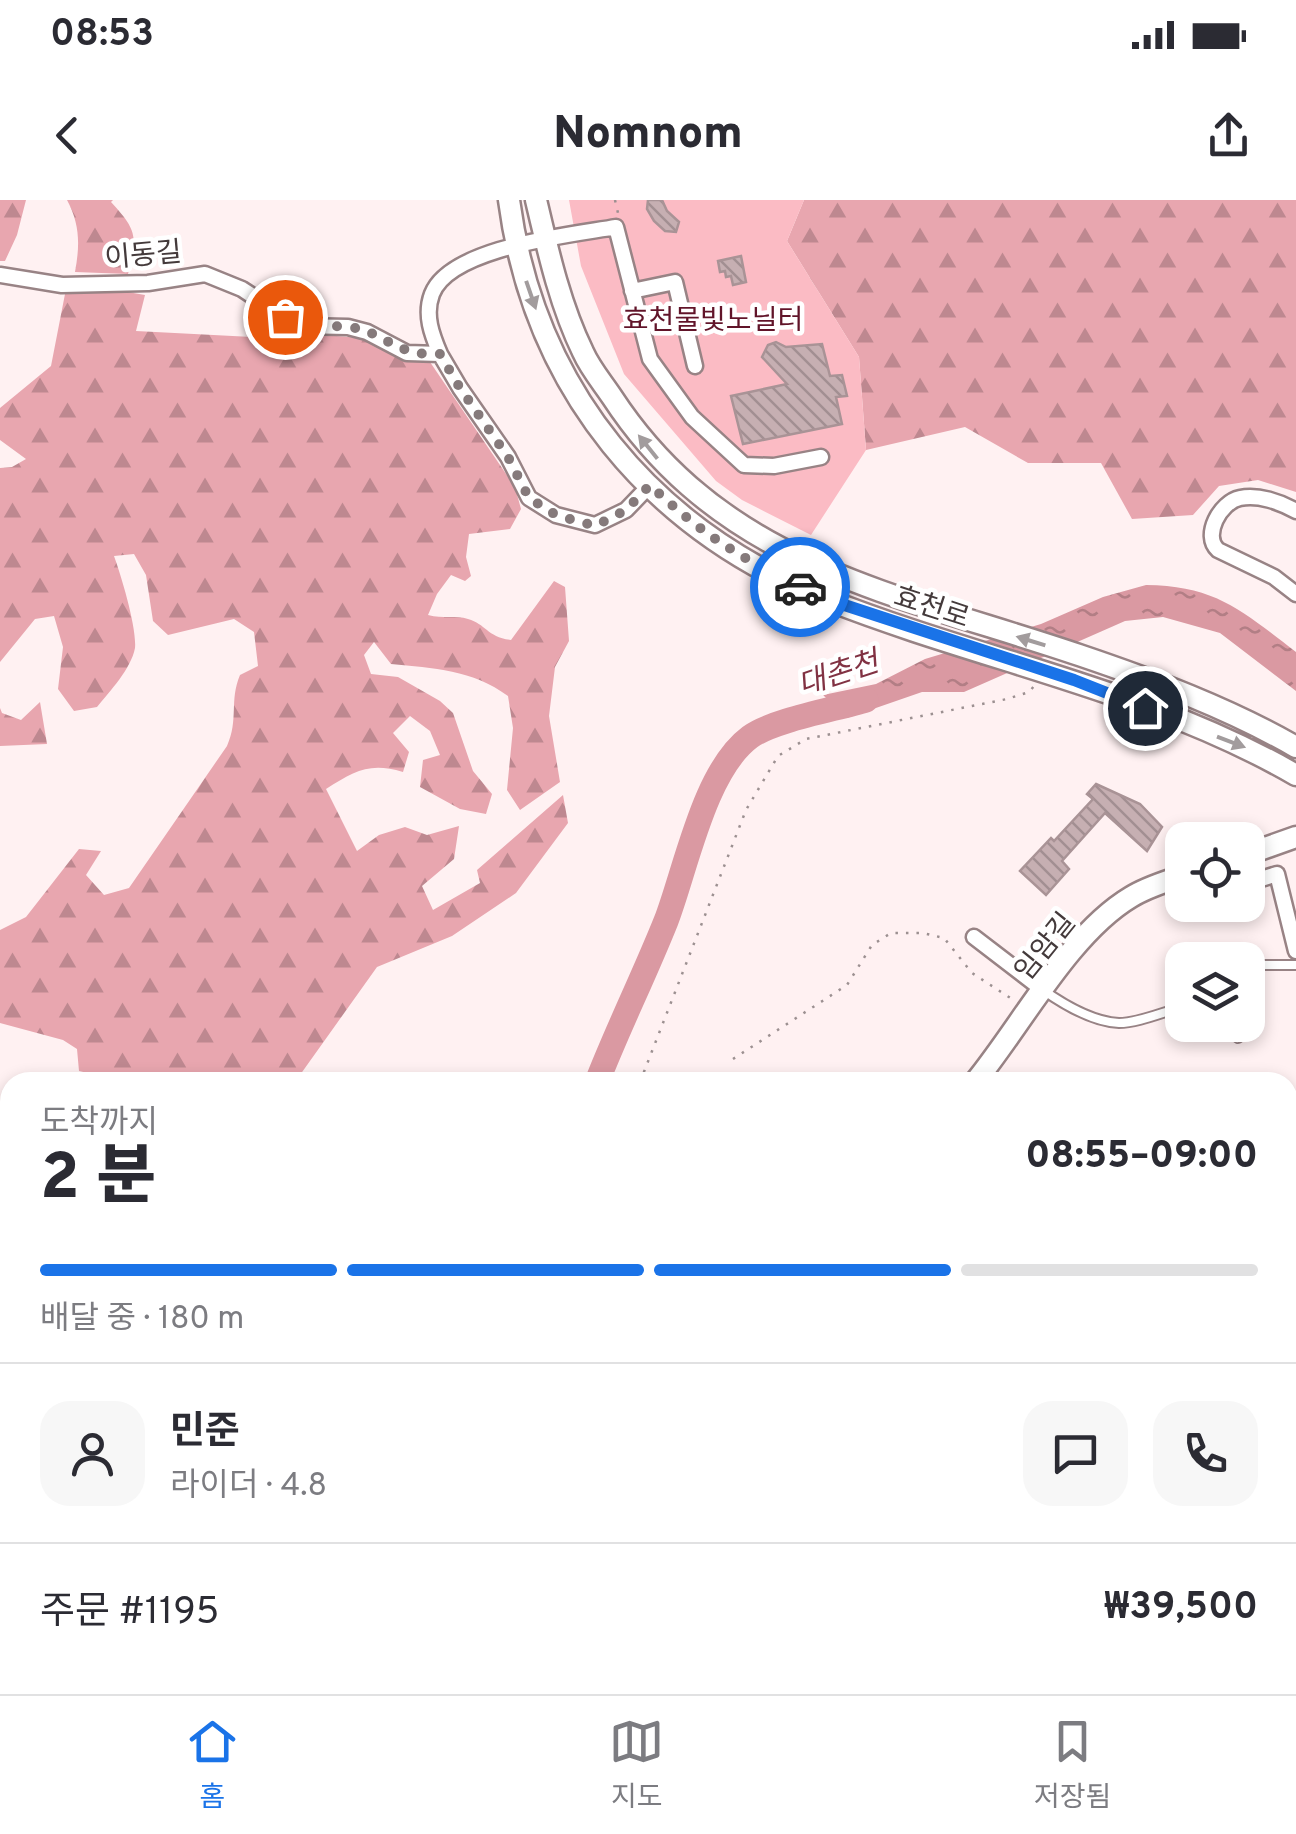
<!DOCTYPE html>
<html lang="ko">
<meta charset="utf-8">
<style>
:root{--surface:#fff;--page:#f7f7f7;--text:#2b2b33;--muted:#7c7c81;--line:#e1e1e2;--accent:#1a73e8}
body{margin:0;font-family:Overpass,"Noto Sans KR",sans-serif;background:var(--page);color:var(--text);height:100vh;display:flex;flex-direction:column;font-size:38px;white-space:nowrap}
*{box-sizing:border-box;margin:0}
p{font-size:32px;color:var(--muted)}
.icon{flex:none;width:55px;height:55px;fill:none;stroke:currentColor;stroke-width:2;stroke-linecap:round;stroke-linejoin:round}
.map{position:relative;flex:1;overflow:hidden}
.drawer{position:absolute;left:0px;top:872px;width:1298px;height:622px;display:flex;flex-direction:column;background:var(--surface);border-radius:30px 30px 0 0;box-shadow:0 5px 15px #0003}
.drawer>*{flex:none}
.fabs{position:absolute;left:1165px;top:622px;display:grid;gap:20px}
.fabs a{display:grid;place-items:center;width:100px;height:100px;border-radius:20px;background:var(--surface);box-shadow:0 5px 15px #0003;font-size:50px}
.pin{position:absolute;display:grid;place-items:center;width:85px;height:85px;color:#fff;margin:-42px;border:5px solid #fff;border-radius:50%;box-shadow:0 2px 10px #0007}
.courier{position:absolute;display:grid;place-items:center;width:100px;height:100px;margin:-50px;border:8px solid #1a73e8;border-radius:50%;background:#fff;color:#222;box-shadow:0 2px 12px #0007}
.head em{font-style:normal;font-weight:800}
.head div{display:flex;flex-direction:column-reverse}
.head{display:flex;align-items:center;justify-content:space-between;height:170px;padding:0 40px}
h1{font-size:65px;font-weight:800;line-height:75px}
.bar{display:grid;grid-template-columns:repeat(4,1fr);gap:15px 10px;align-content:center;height:120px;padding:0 40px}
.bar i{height:12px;border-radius:8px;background:var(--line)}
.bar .active{background:var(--accent)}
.bar p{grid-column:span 4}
.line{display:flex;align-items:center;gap:25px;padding:0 40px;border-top:2px solid var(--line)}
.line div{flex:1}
.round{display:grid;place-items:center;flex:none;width:105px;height:105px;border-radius:30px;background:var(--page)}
.status{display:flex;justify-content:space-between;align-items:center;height:70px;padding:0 50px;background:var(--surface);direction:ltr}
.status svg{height:28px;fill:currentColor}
header{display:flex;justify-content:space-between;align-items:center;height:130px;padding:0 40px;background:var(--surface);font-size:45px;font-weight:800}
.tabs{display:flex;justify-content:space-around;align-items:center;height:140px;border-top:2px solid var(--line);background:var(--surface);font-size:28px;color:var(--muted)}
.tabs a{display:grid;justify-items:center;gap:5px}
.tabs .active{color:var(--accent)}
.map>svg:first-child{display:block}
.forest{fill:url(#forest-firs)}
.park{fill:#fbbbc4}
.water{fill:url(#water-ripples)}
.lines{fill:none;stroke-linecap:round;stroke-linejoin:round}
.river{stroke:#da99a2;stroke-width:25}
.building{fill:url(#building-back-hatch);stroke:#a99396;stroke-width:2.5}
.service-casing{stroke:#988385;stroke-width:12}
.minor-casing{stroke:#988385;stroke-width:19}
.secondary-casing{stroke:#988385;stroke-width:25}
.path{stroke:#9c9091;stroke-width:2.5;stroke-dasharray:2.5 8;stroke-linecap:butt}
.service{stroke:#fff;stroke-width:8}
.minor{stroke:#fff;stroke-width:14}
.secondary{stroke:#fff;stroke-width:20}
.oneway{fill:#a29c9d}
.done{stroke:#857a7b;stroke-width:10;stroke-dasharray:0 18}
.route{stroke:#1a73e8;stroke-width:12}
.labels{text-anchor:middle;stroke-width:9;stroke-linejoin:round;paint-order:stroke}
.street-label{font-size:28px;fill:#443a3b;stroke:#fff}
.park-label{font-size:28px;fill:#611429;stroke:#fff}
.water-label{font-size:30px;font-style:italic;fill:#813243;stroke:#fff}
</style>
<div class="status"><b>08:53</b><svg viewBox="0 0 49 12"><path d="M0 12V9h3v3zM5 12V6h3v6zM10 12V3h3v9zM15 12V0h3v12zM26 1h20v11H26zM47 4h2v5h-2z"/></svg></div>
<header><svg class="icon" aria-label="back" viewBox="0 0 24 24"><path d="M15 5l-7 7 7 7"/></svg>Nomnom<svg class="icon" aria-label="share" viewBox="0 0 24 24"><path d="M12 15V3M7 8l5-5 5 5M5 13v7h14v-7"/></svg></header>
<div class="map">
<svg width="1296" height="1494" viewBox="0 0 1296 1494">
<defs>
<pattern id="forest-firs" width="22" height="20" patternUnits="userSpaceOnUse" patternTransform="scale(2.5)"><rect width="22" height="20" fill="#e8a6af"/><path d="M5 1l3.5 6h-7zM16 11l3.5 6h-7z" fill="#be8890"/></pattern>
<pattern id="water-ripples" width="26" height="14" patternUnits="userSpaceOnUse" patternTransform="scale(2.5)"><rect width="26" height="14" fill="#da99a2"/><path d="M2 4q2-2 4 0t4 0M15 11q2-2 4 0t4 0" fill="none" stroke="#b27e85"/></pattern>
<pattern id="building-back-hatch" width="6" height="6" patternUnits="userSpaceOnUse" patternTransform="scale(2.5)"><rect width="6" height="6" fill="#c6afb2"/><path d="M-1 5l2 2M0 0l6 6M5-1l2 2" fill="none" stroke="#a28f92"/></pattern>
</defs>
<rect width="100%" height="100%" fill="#fff1f2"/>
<path class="forest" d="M 0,0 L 26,0 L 17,35 L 5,61 L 0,61 Z
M 67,0 L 113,0 L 111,2 C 137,30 138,37 128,74 L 75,72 C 80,45 80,24 67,0 Z
M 804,0 L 1296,0 L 1296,292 L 1258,280 L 1219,286 L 1193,315 L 1132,319 L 1101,263 L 1028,263 L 965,227 L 866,250 L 859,157 L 787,41 Z
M 116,90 L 145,95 L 136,131 L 252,137 L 276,121 L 300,133 L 361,138 L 411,161 L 430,162 L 515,287 L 521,309 L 510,329 L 469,334 L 466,357 L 471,376 L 465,381 L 451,375 L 437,394 L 428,415 C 443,419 456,415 468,419 C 486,424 487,437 511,440 L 554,381 L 565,387 L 569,441 L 555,467 L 549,516 L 560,582 L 520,610 L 507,590 L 513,528 L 508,496 C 473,470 433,468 391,464 L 374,442 L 364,455 L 371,474 L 398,477 L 440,501 L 453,513 L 473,571 L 492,594 L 486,614 L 460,609 L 420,587 L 423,560 L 440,555 L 430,531 L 410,516 L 393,533 L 409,552 L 403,572 C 369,562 355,571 326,589 L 357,651 L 379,635 L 405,627 L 427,635 L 459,626 L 454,659 L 422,686 L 433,710 L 480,683 L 477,670 L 563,595 L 568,623 L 516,693 L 452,736 L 377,767 L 295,882 L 112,882 L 105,877 L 79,871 L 77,849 L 63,840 L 0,823 L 0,730 L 26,717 L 79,649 L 101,651 L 86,675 L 104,695 L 129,688 L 227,546 C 239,519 229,501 240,475 L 258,466 L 254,432 L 234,419 L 168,435 L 153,421 L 146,375 L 134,354 L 114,356 C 121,375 137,428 135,448 C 131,469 110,491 97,507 L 74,511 L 58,489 L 63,447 L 54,416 L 35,419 L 0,462 L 0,268 L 12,267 L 26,259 L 0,240 L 0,208 L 51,166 L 65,94 Z
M 40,502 L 47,544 L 0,546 L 0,508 L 2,513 L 21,520 Z"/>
<path class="park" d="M 569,0 L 804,0 L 787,41 L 859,157 L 866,250 L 811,335 L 742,300 L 716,281 L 624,174 L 581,66 Z"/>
<path class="water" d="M 1146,385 C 1217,386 1242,411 1296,452 L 1296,491 L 1220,433 L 1163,417 L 1125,421 L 964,492 L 922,492 L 847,518 L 823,495 L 876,484 L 925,459 L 1041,424 L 1103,397 Z"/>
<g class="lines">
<path class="river" d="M 597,882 C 618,828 644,776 666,721 C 686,669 704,571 750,537 C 773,520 837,509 866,500
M 0,1178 L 10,1178"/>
</g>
<path class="building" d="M 648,0 L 662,0 L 667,11 L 679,22 L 676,32 L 665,31 L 654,21 L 647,9 Z
M 741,56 L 746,82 L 733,85 L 731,76 L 726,77 L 725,71 L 720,72 L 718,61 Z
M 776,142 L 786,147 L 822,144 L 830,176 L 842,175 L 847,196 L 836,197 L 842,224 L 743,244 L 731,196 L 787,184 L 762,157 L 768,145 Z
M 1096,584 L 1140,604 L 1162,627 L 1147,651 L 1105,613 L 1062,661 L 1069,669 L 1046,695 L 1020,671 L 1051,638 L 1054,641 L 1093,599 L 1087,594 Z"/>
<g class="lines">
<defs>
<path id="service" d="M 1248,772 L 1262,765 L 1296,765
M 1043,790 C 1063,804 1094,822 1119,823 C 1138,823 1163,812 1182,807
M 1233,825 L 1238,838
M 1230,1485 L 1233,1494"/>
<path id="minor" d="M 0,75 L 62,85 L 148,83 L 205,74 L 242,89 L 298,126 L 348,127 L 367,132 L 407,153 L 440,154 L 460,188 L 508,257 L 529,298 L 556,315 L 595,325 L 626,310 L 650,285
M 632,91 L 675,82 L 695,166
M 440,154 C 432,135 424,115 432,94 C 450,47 571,35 616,27 L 650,159 L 692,217 L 744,265 L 774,266 L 821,257
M 1296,311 C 1280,302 1258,294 1240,298 C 1220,302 1202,336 1218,350 L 1274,377 L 1296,394
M 1248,683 L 1277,674 L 1296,751
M 974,737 L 1043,790"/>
<path id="secondary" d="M 509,0 C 534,189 651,330 828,400 C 983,461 1151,491 1296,575
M 536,0 C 548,51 560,105 583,152 C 590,168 602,182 612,197 C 724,368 900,394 1079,455 C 1153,480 1228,508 1296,547
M 1248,654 L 1296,637
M 975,882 C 1021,826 1069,734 1131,697 C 1147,687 1165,682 1182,676
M 349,1494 L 360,1485"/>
</defs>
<use href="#service" class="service-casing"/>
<use href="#minor" class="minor-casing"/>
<use href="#secondary" class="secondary-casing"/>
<path class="path" d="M 615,0 L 618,13
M 733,859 L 847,785 L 872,745 L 891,733 L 923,733 L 944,738 L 972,773 L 1015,801
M 640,882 L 746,610 L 778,556 L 806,539 L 1007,499 L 1029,492 L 1035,485
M 0,1209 L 10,1210"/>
<use href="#service" class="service"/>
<use href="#minor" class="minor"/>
<use href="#secondary" class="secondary"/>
</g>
<defs><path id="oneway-solid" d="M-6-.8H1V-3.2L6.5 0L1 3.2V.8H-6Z" transform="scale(2.5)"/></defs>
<g class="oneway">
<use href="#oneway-solid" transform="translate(531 95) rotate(71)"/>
<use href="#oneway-solid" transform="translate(648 247) rotate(-129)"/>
<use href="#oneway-solid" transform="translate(1031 441) rotate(-163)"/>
<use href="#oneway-solid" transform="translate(1231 542) rotate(21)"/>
</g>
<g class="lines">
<path class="done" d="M 285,117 C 306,132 325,124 348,127 C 383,130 395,157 440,154 L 460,188 L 508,257 L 529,298 L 556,315 L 595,326 L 626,310 L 650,285 C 699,332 739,357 800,387"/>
<path class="route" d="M 800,387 L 826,399 L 1074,480 L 1145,508"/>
</g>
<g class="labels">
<g class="street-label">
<text transform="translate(143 54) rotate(-5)" y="10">이동길</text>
<text transform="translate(932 406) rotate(18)" y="10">효천로</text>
<text transform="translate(1044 746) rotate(-51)" y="10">임암길</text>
</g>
<g class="park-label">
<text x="713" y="129">효천물빛노닐터</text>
</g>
<g class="water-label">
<text transform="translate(838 473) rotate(-18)" y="10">대촌천</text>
</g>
</g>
</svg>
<div class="fabs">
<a><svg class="icon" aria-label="locate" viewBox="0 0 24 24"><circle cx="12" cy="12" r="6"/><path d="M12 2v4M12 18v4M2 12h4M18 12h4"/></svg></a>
<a><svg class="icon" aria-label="layers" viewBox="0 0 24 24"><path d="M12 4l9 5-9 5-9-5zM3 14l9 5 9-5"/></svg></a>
</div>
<div class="pin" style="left:285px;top:117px;background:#ea580c"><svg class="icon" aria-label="bag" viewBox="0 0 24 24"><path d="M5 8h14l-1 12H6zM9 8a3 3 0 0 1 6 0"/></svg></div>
<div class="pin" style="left:1145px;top:508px;background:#1f2937"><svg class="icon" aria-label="home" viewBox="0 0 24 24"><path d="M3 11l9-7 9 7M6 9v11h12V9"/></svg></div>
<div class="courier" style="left:800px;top:387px"><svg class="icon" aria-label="car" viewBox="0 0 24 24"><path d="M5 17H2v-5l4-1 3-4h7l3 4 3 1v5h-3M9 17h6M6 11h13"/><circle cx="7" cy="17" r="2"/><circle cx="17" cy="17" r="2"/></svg></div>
<section class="drawer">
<div class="head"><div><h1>2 분</h1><p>도착까지</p></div><em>08:55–09:00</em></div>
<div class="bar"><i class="active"></i><i class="active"></i><i class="active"></i><i></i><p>배달 중 · 180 m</p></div>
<div class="line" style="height:180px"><a class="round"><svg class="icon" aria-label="person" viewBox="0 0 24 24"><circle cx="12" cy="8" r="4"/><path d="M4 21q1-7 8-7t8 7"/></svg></a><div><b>민준</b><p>라이더 · 4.8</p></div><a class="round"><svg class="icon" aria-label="chat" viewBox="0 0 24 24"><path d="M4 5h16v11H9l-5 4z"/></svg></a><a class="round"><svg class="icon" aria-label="phone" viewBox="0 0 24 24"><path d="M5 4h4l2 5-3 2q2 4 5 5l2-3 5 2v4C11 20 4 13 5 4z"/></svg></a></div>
<div class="line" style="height:130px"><div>주문 #1195</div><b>₩39,500</b></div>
</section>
</div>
<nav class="tabs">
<a class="active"><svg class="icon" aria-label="home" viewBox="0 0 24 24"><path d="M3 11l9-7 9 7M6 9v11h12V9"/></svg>홈</a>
<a><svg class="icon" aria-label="map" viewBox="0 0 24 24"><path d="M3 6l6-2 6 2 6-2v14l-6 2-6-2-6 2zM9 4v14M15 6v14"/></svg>지도</a>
<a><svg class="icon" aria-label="saved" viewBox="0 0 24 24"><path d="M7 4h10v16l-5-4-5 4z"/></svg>저장됨</a>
</nav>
